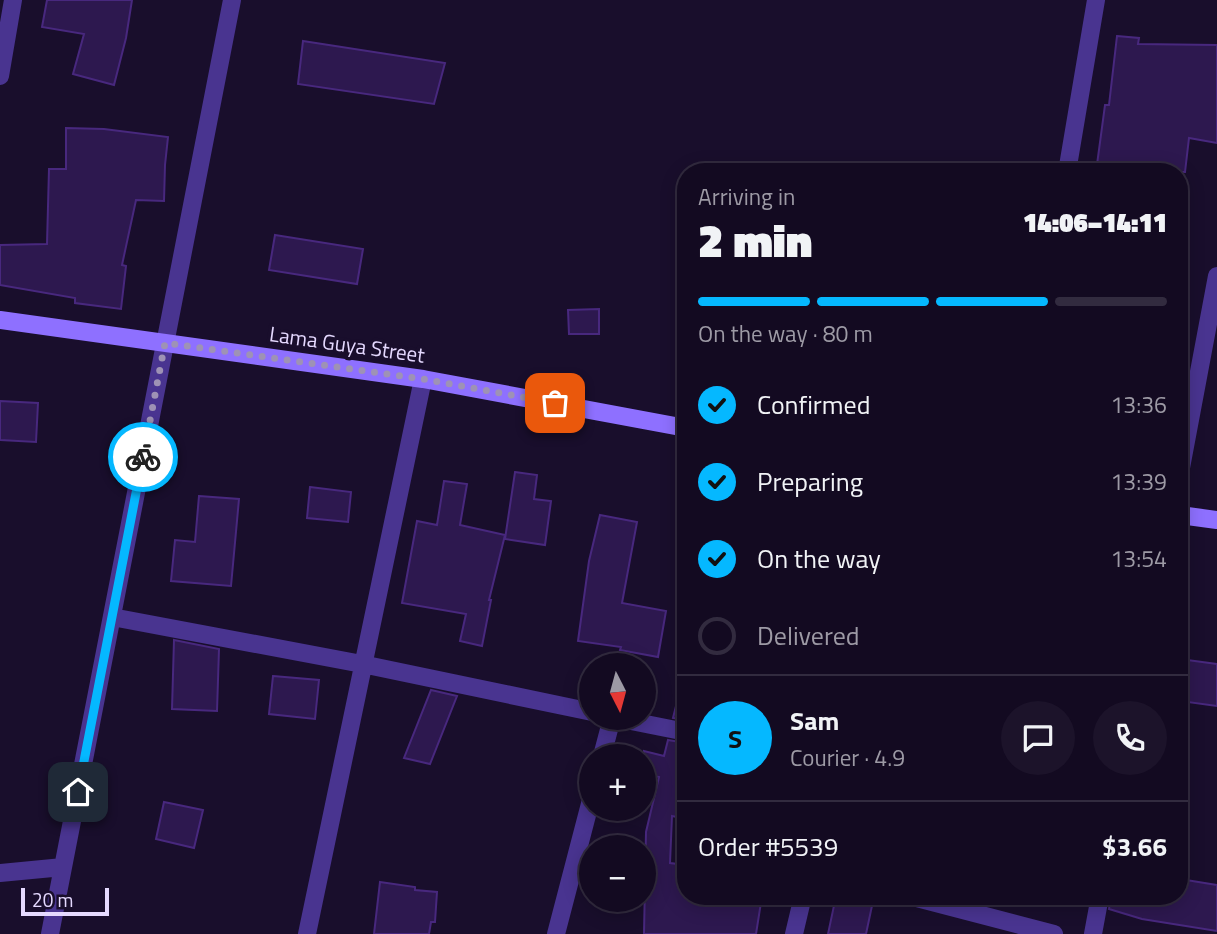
<!DOCTYPE html>
<meta charset="utf-8">
<style>
:root{--surface:#130a21;--page:#1c132a;--text:#f1f3f6;--muted:#9d9aa5;--line:#322b3f;--accent:#05b8ff}
body{margin:0;font-family:"Titillium Web",sans-serif;background:var(--page);color:var(--text);height:100vh;display:flex;flex-direction:column;font-size:26px;white-space:nowrap}
*{box-sizing:border-box;margin:0}
p{font-size:23px;color:var(--muted)}
.icon{flex:none;width:38px;height:38px;fill:none;stroke:currentColor;stroke-width:2;stroke-linecap:round;stroke-linejoin:round}
.map{position:relative;flex:1;overflow:hidden}
.drawer{position:absolute;left:677px;top:163px;width:511px;height:742px;display:flex;flex-direction:column;background:var(--surface);border-radius:28px;box-shadow:0 4px 18px #0003,0 0 0 2px var(--line)}
.drawer>*{flex:none}
.needle{width:46px;rotate:174deg}
.buttons{position:absolute;left:579px;top:653px;display:grid;gap:14px}
.buttons a{display:grid;place-items:center;width:77px;height:77px;border-radius:50%;background:var(--surface);box-shadow:0 4px 18px #0003,0 0 0 2px var(--line);font-size:35px}
.scale{position:absolute;left:21px;bottom:18px;width:88px;box-sizing:border-box;padding-left:7px;border:4px solid #e5d9ff;border-top:0;font-size:19px;line-height:24px;white-space:nowrap;color:#e5d9ff;-webkit-text-stroke:5px #190e2c;paint-order:stroke}
.pin{position:absolute;display:grid;place-items:center;width:60px;height:60px;color:#fff;margin:-30px;border-radius:14px;box-shadow:0 4px 10px #0006}
.courier{position:absolute;display:grid;place-items:center;width:70px;height:70px;margin:-35px;border:5px solid #05b8ff;border-radius:50%;background:#fff;color:#222;box-shadow:0 2px 9px #0007}
.headline em{font-style:normal;font-weight:800}
.headline div{display:flex;flex-direction:column-reverse}
.headline{display:flex;align-items:center;justify-content:space-between;height:119px;padding:0 21px}
h1{font-size:46px;font-weight:800;line-height:52px}
.bar{display:grid;grid-template-columns:repeat(4,1fr);gap:10px 7px;align-content:center;height:84px;padding:0 21px}
.bar i{height:9px;border-radius:5px;background:var(--line)}
.bar .selected{background:var(--accent)}
.bar p{grid-column:span 4}
.line{display:flex;align-items:center;gap:18px;padding:0 21px;border-top:2px solid var(--line)}
.line div{flex:1}
.round{display:grid;place-items:center;flex:none;width:74px;height:74px;border-radius:37px;background:var(--page)}
ol{padding:0 21px;list-style:none}
li{display:flex;align-items:center;gap:21px;height:77px}
li p{margin-inline-start:auto}
li .icon{padding:7px;border-radius:50%;background:var(--accent);color:#111;stroke-width:4}
li:last-child{color:var(--muted)}
li i{width:38px;height:38px;border:4px solid var(--line);border-radius:50%}
.map>svg:first-child{display:block}
.building{fill:#2d184f;stroke:#48287e;stroke-width:2}
.lines{fill:none;stroke-linecap:round;stroke-linejoin:round}
.street{stroke:#493490;stroke-width:18}
.secondary{stroke:#8e70ff;stroke-width:18}
.done{stroke:#9e92b5;stroke-width:7;stroke-dasharray:0 12.6}
.route{stroke:#05b8ff;stroke-width:9}
.labels{text-anchor:middle;stroke-width:7;stroke-linejoin:round;paint-order:stroke}
.street-label{font-size:21px;fill:#e5d9ff;stroke:#190e2c}
</style>
<div class="map">
<svg width="1217" height="934" viewBox="0 0 1217 934">
<rect width="100%" height="100%" fill="#190e2c"/>
<path class="building" d="M 47,0 L 132,0 L 126,38 L 114,85 L 73,74 L 84,34 L 42,27 Z
M 1117,36 L 1139,38 L 1138,44 L 1217,45 L 1217,143 L 1189,138 L 1185,172 L 1096,172 L 1105,105 L 1109,105 Z
M 303,41 L 445,63 L 434,104 L 298,84 Z
M 66,128 L 104,129 L 168,137 L 165,165 L 164,201 L 136,200 L 122,265 L 126,266 L 121,309 L 75,303 L 75,298 L 0,285 L 0,245 L 47,244 L 49,169 L 66,169 Z
M 275,235 L 363,249 L 357,284 L 269,270 Z
M 599,309 L 599,334 L 569,334 L 568,310 Z
M 0,401 L 38,403 L 36,442 L 0,440 Z
M 515,472 L 537,475 L 534,499 L 551,501 L 545,545 L 505,539 Z
M 444,481 L 467,484 L 460,525 L 505,535 L 489,600 L 491,600 L 482,646 L 460,641 L 466,614 L 402,603 L 417,521 L 437,525 Z
M 310,487 L 351,492 L 348,522 L 307,518 Z
M 199,496 L 239,499 L 231,586 L 171,581 L 175,540 L 195,542 Z
M 600,515 L 637,522 L 622,603 L 666,611 L 658,657 L 620,650 L 621,647 L 578,641 L 589,561 Z
M 174,640 L 219,649 L 217,711 L 172,709 Z
M 1180,659 L 1217,664 L 1217,706 L 1180,701 Z
M 273,676 L 319,680 L 315,719 L 269,714 Z
M 431,690 L 457,696 L 430,764 L 404,758 Z
M 677,702 L 686,703 L 686,720 L 673,718 Z
M 668,740 L 686,743 L 686,819 L 672,816 L 670,863 L 686,865 L 686,896 L 762,896 L 756,934 L 644,934 L 646,832 L 659,777 L 644,774 L 644,751 L 664,756 Z
M 164,802 L 203,810 L 194,848 L 156,839 Z
M 1180,879 L 1217,885 L 1217,931 L 1142,919 L 1109,909 L 1111,896 L 1180,896 Z
M 380,882 L 415,887 L 415,890 L 437,892 L 435,922 L 431,922 L 429,934 L 374,934 Z
M 836,896 L 873,901 L 866,934 L 828,934 Z"/>
<g class="lines">
<path class="street" d="M 0,76 L 13,0
M 1067,172 L 1096,0
M 1180,473 L 1217,276
M 112,617 L 362,664 L 592,712
M 616,718 L 686,732
M 602,756 L 612,718
M 0,873 L 63,867
M 909,896 L 1054,934
M 50,934 L 232,0
M 307,934 L 423,379
M 556,934 L 592,796
M 794,934 L 803,896
M 1093,934 L 1100,896"/>
<path class="secondary" d="M 0,320 L 423,379 L 686,428
M 1180,515 L 1217,520"/>
</g>
<g class="lines">
<path class="done" d="M 143,457 L 165,343 L 423,379 L 555,403"/>
<path class="route" d="M 78,792 L 143,457"/>
</g>
<g class="labels">
<g class="street-label">
<text transform="translate(347 345) rotate(8)" y="7">Lama Guya Street</text>
</g>
</g>
</svg>
<div class="buttons">
<a><svg class="needle" viewBox="-14 -14 28 28"><path d="M0-13l5 13h-10z" fill="#e53935"/><path d="M0 13l5-13h-10z" fill="#9d9aa5"/></svg></a>
<a>+</a>
<a>−</a>
</div>
<div class="scale">20 m</div>
<div class="pin" style="left:555px;top:403px;background:#ea580c"><svg class="icon" aria-label="bag" viewBox="0 0 24 24"><path d="M5 8h14l-1 12H6zM9 8a3 3 0 0 1 6 0"/></svg></div>
<div class="pin" style="left:78px;top:792px;background:#1f2937"><svg class="icon" aria-label="home" viewBox="0 0 24 24"><path d="M3 11l9-7 9 7M6 9v11h12V9"/></svg></div>
<div class="courier" style="left:143px;top:457px"><svg class="icon" aria-label="bike" viewBox="0 0 24 24"><circle cx="6" cy="16" r="4"/><circle cx="18" cy="16" r="4"/><path d="M6 16l4-8h5l3 8M10 8l3 8H6M13 5h3"/></svg></div>
<section class="drawer">
<div class="headline"><div><h1>2 min</h1><p>Arriving in</p></div><em>14:06–14:11</em></div>
<div class="bar"><i class="selected"></i><i class="selected"></i><i class="selected"></i><i></i><p>On the way · 80 m</p></div>
<ol>
<li><svg class="icon" aria-label="check" viewBox="0 0 24 24"><path d="M5 12l5 5 9-10"/></svg>Confirmed<p>13:36</p></li>
<li><svg class="icon" aria-label="check" viewBox="0 0 24 24"><path d="M5 12l5 5 9-10"/></svg>Preparing<p>13:39</p></li>
<li><svg class="icon" aria-label="check" viewBox="0 0 24 24"><path d="M5 12l5 5 9-10"/></svg>On the way<p>13:54</p></li>
<li><i></i>Delivered</li>
</ol>
<div class="line" style="height:126px"><b class="round" style="background:var(--accent);color:#111">S</b><div><b>Sam</b><p>Courier · 4.9</p></div><a class="round"><svg class="icon" aria-label="chat" viewBox="0 0 24 24"><path d="M4 5h16v11H9l-5 4z"/></svg></a><a class="round"><svg class="icon" aria-label="phone" viewBox="0 0 24 24"><path d="M5 4h4l2 5-3 2q2 4 5 5l2-3 5 2v4C11 20 4 13 5 4z"/></svg></a></div>
<div class="line" style="height:91px"><div>Order #5539</div><b>$3.66</b></div>
</section>
</div>
